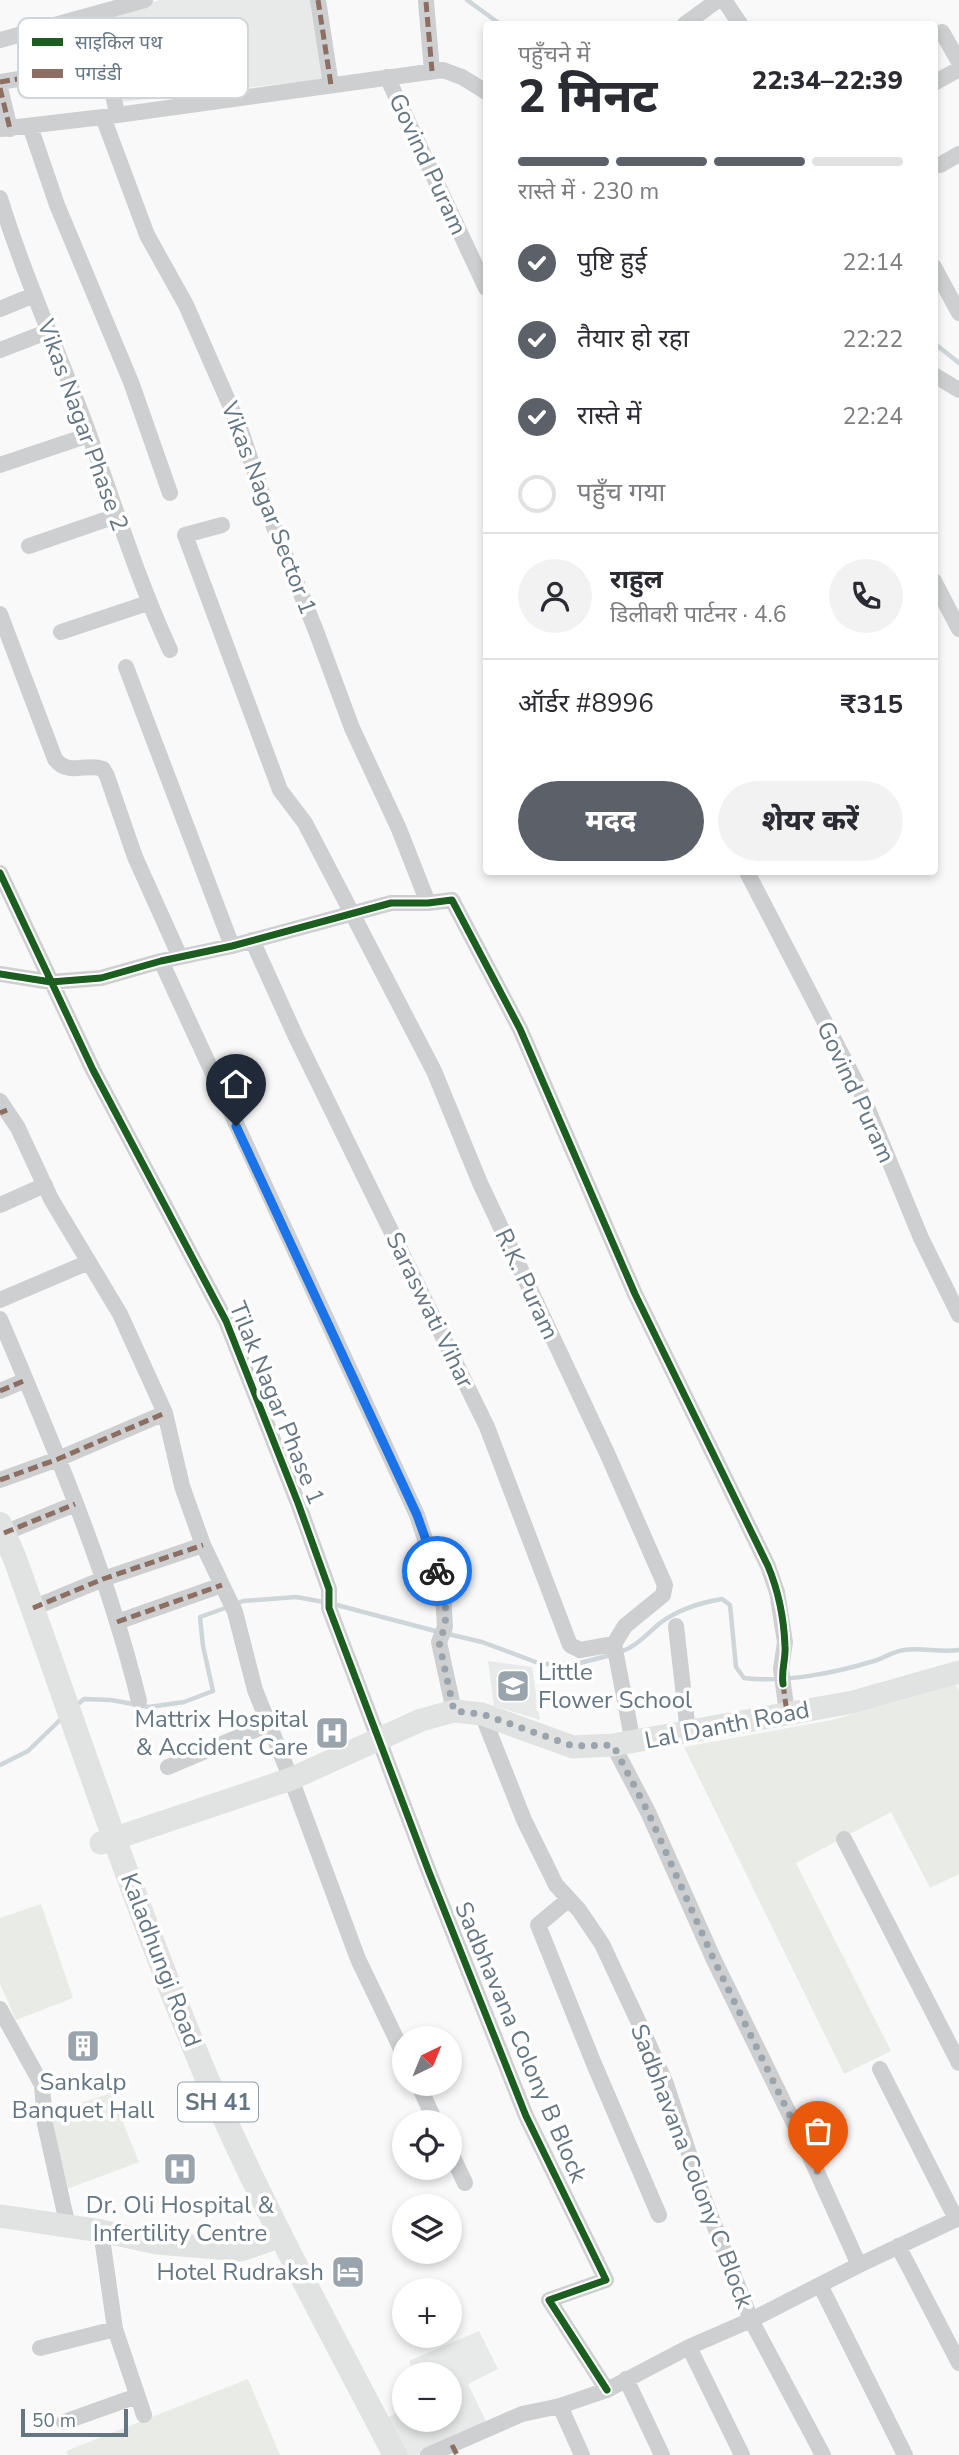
<!DOCTYPE html>
<html lang="hi">
<meta charset="utf-8">
<style>
:root{--surface:#fff;--page:#f2f2f3;--text:#2b2b33;--muted:#7c7c81;--line:#e1e1e2;--accent:#5c6169}
body{margin:0;font-family:"Nunito Sans","Noto Sans Devanagari",sans-serif;background:var(--page);color:var(--text);height:100vh;display:flex;flex-direction:column;font-size:26px;white-space:nowrap}
*{box-sizing:border-box;margin:0}
p{font-size:23px;color:var(--muted)}
.icon{flex:none;width:38px;height:38px;fill:none;stroke:currentColor;stroke-width:2;stroke-linecap:round;stroke-linejoin:round}
.map{position:relative;flex:1;overflow:hidden}
.details{position:absolute;left:483px;top:21px;width:455px;height:854px;display:flex;flex-direction:column;background:var(--surface);border-radius:7px;box-shadow:0 4px 10px #0003}
.details>*{flex:none}
.needle{width:46px;rotate:43deg}
.fabs{position:absolute;left:392px;top:2026px;display:grid;gap:14px}
.fabs a{display:grid;place-items:center;width:70px;height:70px;border-radius:50%;background:var(--surface);box-shadow:0 4px 10px #0003;font-size:35px}
.scale{position:absolute;left:21px;bottom:18px;width:107px;box-sizing:border-box;padding-left:7px;border:4px solid #657683;border-top:0;font-size:19px;line-height:24px;white-space:nowrap;color:#657683;-webkit-text-stroke:5px #fff;paint-order:stroke}
.pin{position:absolute;display:grid;place-items:center;width:60px;height:60px;color:#fff;margin:-72px -30px;border-radius:50% 50% 50% 0;rotate:-45deg;box-shadow:0 0 7px #0007}
.pin .icon{rotate:45deg}
.courier{position:absolute;display:grid;place-items:center;width:70px;height:70px;margin:-35px;border:5px solid #1a73e8;border-radius:50%;background:#fff;color:#222;box-shadow:0 2px 9px #0007}
.headline em{font-style:normal;font-weight:800}
.headline div{display:flex;flex-direction:column-reverse}
.headline{display:flex;align-items:center;justify-content:space-between;height:119px;padding:0 35px}
h1{font-size:46px;font-weight:800;line-height:52px}
.bar{display:grid;grid-template-columns:repeat(4,1fr);gap:10px 7px;align-content:center;height:84px;padding:0 35px}
.bar i{height:9px;border-radius:5px;background:var(--line)}
.bar .active{background:var(--accent)}
.bar p{grid-column:span 4}
.line{display:flex;align-items:center;gap:18px;padding:0 35px;border-top:2px solid var(--line)}
.line div{flex:1}
.round{display:grid;place-items:center;flex:none;width:74px;height:74px;border-radius:37px;background:var(--page)}
ol{padding:0 35px;list-style:none}
li{display:flex;align-items:center;gap:21px;height:77px}
li p{margin-inline-start:auto}
li .icon{padding:7px;border-radius:50%;background:var(--accent);color:#fff;stroke-width:4}
li:last-child{color:var(--muted)}
li i{width:38px;height:38px;border:4px solid var(--line);border-radius:50%}
.cta{display:flex;gap:14px;margin-top:auto;padding:14px 35px}
.cta a{flex:1;height:80px;border-radius:42px;background:var(--accent);color:#fff;font-size:28px;font-weight:800;line-height:80px;text-align:center}
.cta a+a{background:var(--page);color:var(--text)}
.map>svg:first-child{display:block}
.built{fill:#e8e9e9}
.green{fill:#e8ebe6}
.lines{fill:none;stroke-linecap:round;stroke-linejoin:round}
.stream{stroke:#ced6d9;stroke-width:4.5}
.street{stroke:#cecfd0;stroke-width:16}
.secondary{stroke:#e1e2e2;stroke-width:23}
.primary{stroke:#e1e2e2;stroke-width:24}
.quiet{stroke:#8d6e63;stroke-width:5;stroke-dasharray:10 5;stroke-linecap:butt}
.cycleway-casing{stroke:#fff;stroke-width:11}
.cycleway{stroke:#1b5e20;stroke-width:7}
.done{stroke:#99a4ac;stroke-width:7;stroke-dasharray:0 12.6}
.route{stroke:#1a73e8;stroke-width:9}
.labels{text-anchor:middle;stroke-width:7;stroke-linejoin:round;paint-order:stroke}
.shield{fill:#fff;stroke:#939fa8;stroke-width:2}
.shield-label{font-size:23px;font-weight:bold;fill:#657683}
.street-label{font-size:24px;fill:#657683;stroke:#fff}
.poi-label{font-size:24px;fill:#657683;stroke:#fff;text-anchor:end}
.key{fill:#fff;stroke:#d1d6da;stroke-width:2}
.key-label{font-size:19px;fill:#657683}
</style>
<div class="map">
<svg width="959" height="2455" viewBox="0 0 959 2455">
<rect width="100%" height="100%" fill="#f9f9f9"/>
<path class="built" d="M 160,0 L 314,0 L 324,79 L 122,102 L 100,17 Z
M 488,1661 L 532,1667 L 540,1720 L 494,1706 Z
M 479,2331 L 498,2369 L 468,2384 L 487,2423 L 417,2455 L 403,2455 L 385,2419 L 404,2409 L 404,2420 L 450,2420 L 450,2375 L 416,2375 L 409,2361 Z"/>
<path class="green" d="M 956,1685 L 959,1691 L 959,1874 L 930,1888 L 891,1812 L 796,1863 L 891,2051 L 844,2074 L 684,1747 L 832,1720 Z
M 41,1904 L 73,1998 L 16,2020 L 0,1984 L 0,1918 Z
M 111,2093 L 139,2162 L 67,2189 L 55,2148 L 51,2113 Z
M 248,2379 L 280,2455 L 68,2455 L 66,2451 Z"/>
<g class="lines">
<path class="stream" d="M 467,0 L 500,24
M 934,343 L 959,363
M 236,1604 L 243,1601 L 296,1597 L 324,1602
M 333,1604 L 439,1632
M 448,1634 L 482,1642 L 541,1664 L 576,1664 L 611,1655
M 620,1652 C 636,1647 647,1634 660,1623 C 679,1609 699,1603 722,1599 L 730,1605 L 736,1667 L 744,1678 C 784,1683 835,1673 874,1661 C 884,1658 894,1651 904,1650 C 921,1647 940,1653 959,1650
M 77,1705 L 84,1699 L 111,1700 L 149,1707 L 184,1702 L 213,1691 L 203,1646 L 200,1617 L 228,1607
M 0,1765 L 28,1751 L 62,1718"/>
<path class="street" d="M 318,0 L 331,85
M 724,0 L 740,24
M 426,2 L 432,71
M 95,14 L 117,113
M 685,24 L 718,0
M 942,32 L 959,62
M 0,40 L 145,0
M 387,77 L 486,288
M 0,82 L 106,64
M 934,83 L 959,69
M 0,88 L 10,129
M 103,117 L 147,235 L 186,305 L 240,428 L 270,517 L 316,631 L 352,728 L 399,829 L 428,903
M 30,126 L 57,205 L 131,382 L 170,493
M 0,129 L 103,117 L 443,70 L 462,77 L 486,92
M 940,165 L 959,154
M 0,198 C 25,279 60,355 89,434 C 115,507 138,580 170,650
M 934,267 L 959,313
M 0,309 L 34,295
M 0,350 L 49,331
M 934,375 L 959,390
M 0,465 L 89,435
M 222,525 L 185,535 L 280,790 L 305,823 L 434,1071 L 480,1183 L 607,1453 L 665,1585 L 663,1595 L 625,1626 L 614,1644
M 29,546 L 116,516
M 934,581 L 959,629
M 0,614 L 55,759 C 69,777 86,762 103,769 L 107,776 L 135,857 L 180,957
M 61,632 L 148,603
M 126,667 L 232,946
M 747,872 L 860,1090 L 921,1238 L 959,1315
M 0,873 L 93,1070 L 226,1321 L 298,1503 L 329,1589 L 329,1608 L 429,1872 L 526,2116 L 606,2280 L 549,2300 L 607,2390
M 252,940 L 296,1037 L 487,1427 L 570,1645 L 580,1650 L 614,1644
M 161,961 L 417,1515 L 443,1593 L 445,1627 L 439,1642 L 454,1711
M 0,974 L 51,982 L 101,978 L 161,961 L 232,946 L 391,903 L 428,903 L 452,900 L 520,1029 L 635,1294 L 768,1566 L 777,1592 L 785,1642 L 781,1669 L 787,1713
M 0,1101 L 18,1128 L 51,1199 L 120,1314 L 165,1413 L 182,1486 L 203,1545 L 235,1612 L 255,1690 L 291,1779 L 358,1959 L 404,2055
M 0,1205 L 45,1185
M 0,1300 L 89,1262
M 0,1319 C 53,1444 107,1569 139,1701
M 0,1391 L 26,1380
M 0,1480 L 58,1459 L 165,1413
M 4,1533 L 75,1504
M 33,1608 L 103,1579 L 203,1545
M 117,1622 L 222,1585
M 676,1626 L 688,1732
M 614,1644 L 633,1743
M 482,1714 L 524,1820 L 556,1885 L 579,1910 L 602,1944 L 646,2038 L 666,2084 L 703,2196 L 751,2320 L 823,2455
M 613,1745 L 648,1812 L 714,1960 L 807,2150 L 859,2265
M 168,1767 L 269,1724
M 844,1839 L 959,2063
M 569,1899 L 538,1925 L 594,2064 L 659,2215
M 0,2009 L 42,2085 L 45,2124 L 68,2227
M 880,2069 L 956,2219
M 418,2084 L 436,2123
M 450,2151 L 465,2183
M 101,2231 L 115,2329 L 144,2415
M 898,2246 L 959,2363
M 820,2285 L 905,2455
M 689,2347 L 742,2455
M 40,2348 L 115,2329
M 626,2379 L 662,2455
M 560,2406 L 582,2455
M 64,2422 L 137,2396
M 428,2455 L 522,2414 L 560,2406 L 607,2390 L 689,2347 L 751,2320 L 859,2265 L 959,2218"/>
<path class="secondary" d="M 101,1843 L 291,1779 L 421,1720 L 454,1711 L 482,1714 L 573,1747 L 613,1745 L 853,1702 L 959,1672
M 0,2216 L 101,2231 L 157,2243 L 241,2250 L 281,2236"/>
<path class="primary" d="M 0,1524 L 15,1559 C 78,1734 136,1910 208,2081 C 263,2209 331,2332 395,2455"/>
<path class="quiet" d="M 318,0 L 331,85
M 426,2 L 432,71
M 0,82 L 106,64
M 0,88 L 10,129
M 0,1113 L 7,1110
M 0,1391 L 26,1380
M 0,1480 L 58,1459 L 165,1413
M 4,1533 L 75,1504
M 33,1608 L 103,1579 L 203,1545
M 117,1622 L 222,1585
M 783,1684 L 787,1713
M 452,2445 L 457,2455"/>
<defs>
<path id="cycleway" d="M 0,873 L 93,1070 L 226,1321 L 298,1503 L 329,1589 L 329,1608 L 429,1872 L 526,2116 L 606,2280 L 549,2300 L 607,2390
M 0,974 L 51,982 L 101,978 L 161,961 L 232,946 L 391,903 L 428,903 L 452,900 L 520,1029 L 635,1294 L 768,1566 C 778,1590 784,1620 785,1646 C 786,1659 781,1670 783,1684"/>
</defs>
<use href="#cycleway" class="cycleway-casing"/>
<use href="#cycleway" class="cycleway"/>
</g>
<g class="lines">
<path class="done" d="M 437,1571 L 446,1610 L 445,1627 L 439,1642 L 454,1711 L 482,1714 L 573,1746 L 613,1745 L 648,1812 L 714,1960 L 818,2173"/>
<path class="route" d="M 236,1126 L 417,1515 L 437,1571"/>
</g>
<defs>
<symbol id="school-square" viewBox="-11 -11 22 22"><rect x="-9" y="-9" width="18" height="18" rx="4" fill="#99a4ac" stroke="#fff"/><path d="M0-5L7-2L0 1L-7-2ZM-4 1L0 2.5L4 1V4Q0 6-4 4Z" fill="#fff"/></symbol>
<symbol id="hospital-square" viewBox="-11 -11 22 22"><rect x="-9" y="-9" width="18" height="18" rx="4" fill="#99a4ac" stroke="#fff"/><path d="M-5-5h3v3.5h4V-5h3V5h-3V1.5h-4V5h-3Z" fill="#fff"/></symbol>
<symbol id="building-square" viewBox="-11 -11 22 22"><rect x="-9" y="-9" width="18" height="18" rx="4" fill="#99a4ac" stroke="#fff"/><path d="M-4-6H4V6H1V3H-1V6H-4ZM-2.5-4.3h1.7v1.8h-1.7ZM.8-4.3h1.7v1.8H.8ZM-2.5-1h1.7V.8h-1.7ZM.8-1h1.7V.8H.8Z" fill="#fff"/></symbol>
<symbol id="hotel-square" viewBox="-11 -11 22 22"><rect x="-9" y="-9" width="18" height="18" rx="4" fill="#99a4ac" stroke="#fff"/><path d="M-6-4.5h1.5V1H6V5H4.5V3h-9V5H-6ZM-4 0a1.8 1.8 0 1 1 3.6 0ZM.5 0V-2.5h3Q6-2.5 6 0Z" fill="#fff"/></symbol>
</defs>
<g fill-rule="evenodd">
<use href="#school-square" x="494" y="1667" width="38" height="38"/>
<use href="#hospital-square" x="313" y="1714" width="38" height="38"/>
<use href="#building-square" x="64" y="2027" width="38" height="38"/>
<use href="#hospital-square" x="161" y="2150" width="38" height="38"/>
<use href="#hotel-square" x="329" y="2253" width="38" height="38"/>
</g>
<g class="labels">
<rect class="shield" x="178" y="2082.5" width="80" height="39" rx="5"/>
<g class="shield-label">
<text x="218" y="2110">SH 41</text>
</g>
<g class="street-label">
<text transform="translate(428 164) rotate(65)" y="8">Govind Puram</text>
<text transform="translate(83 425) rotate(70)" y="8">Vikas Nagar Phase 2</text>
<text transform="translate(269 508) rotate(69)" y="8">Vikas Nagar Sector 1</text>
<text transform="translate(856 1092) rotate(65)" y="8">Govind Puram</text>
<text transform="translate(527 1284) rotate(65)" y="8">R.K. Puram</text>
<text transform="translate(430 1310) rotate(64)" y="8">Saraswati Vihar</text>
<text transform="translate(277 1403) rotate(68)" y="8">Tilak Nagar Phase 1</text>
<text transform="translate(727 1725) rotate(-11)" y="8">Lal Danth Road</text>
<text transform="translate(161 1960) rotate(69)" y="8">Kaladhungi Road</text>
<text transform="translate(521 2042) rotate(67)" y="8">Sadbhavana Colony B Block</text>
<text transform="translate(692 2166) rotate(69)" y="8">Sadbhavana Colony C Block</text>
</g>
<g class="poi-label">
<text x="538" y="1680" text-anchor="start">Little<tspan x="538" dy="28">Flower School</tspan></text>
<text x="308" y="1727">Mattrix Hospital<tspan x="308" dy="28">&amp; Accident Care</tspan></text>
<text x="83" y="2090" text-anchor="middle">Sankalp<tspan x="83" dy="28">Banquet Hall</tspan></text>
<text x="180" y="2213" text-anchor="middle">Dr. Oli Hospital &amp;<tspan x="180" dy="28">Infertility Centre</tspan></text>
<text x="324" y="2280">Hotel Rudraksh</text>
</g>
</g>
<rect x="18" y="18" width="230" height="80" rx="10" class="key"/>
<rect x="32" y="38" width="31" height="8" fill="#1b5e20"/>
<rect x="32" y="69" width="31" height="9" fill="#8d6e63"/>
<g class="key-label">
<text x="75" y="49">साइकिल पथ</text>
<text x="75" y="80">पगडंडी</text>
</g>
</svg>
<div class="fabs">
<a><svg class="needle" viewBox="-14 -14 28 28"><path d="M0-13l5 13h-10z" fill="#e53935"/><path d="M0 13l5-13h-10z" fill="#7c7c81"/></svg></a>
<a><svg class="icon" aria-label="locate" viewBox="0 0 24 24"><circle cx="12" cy="12" r="6"/><path d="M12 2v4M12 18v4M2 12h4M18 12h4"/></svg></a>
<a><svg class="icon" aria-label="layers" viewBox="0 0 24 24"><path d="M12 4l9 5-9 5-9-5zM3 14l9 5 9-5"/></svg></a>
<a>+</a>
<a>−</a>
</div>
<div class="scale">50 m</div>
<div class="pin" style="left:818px;top:2173px;background:#ea580c"><svg class="icon" aria-label="bag" viewBox="0 0 24 24"><path d="M5 8h14l-1 12H6zM9 8a3 3 0 0 1 6 0"/></svg></div>
<div class="pin" style="left:236px;top:1126px;background:#1f2937"><svg class="icon" aria-label="home" viewBox="0 0 24 24"><path d="M3 11l9-7 9 7M6 9v11h12V9"/></svg></div>
<div class="courier" style="left:437px;top:1571px"><svg class="icon" aria-label="bike" viewBox="0 0 24 24"><circle cx="6" cy="16" r="4"/><circle cx="18" cy="16" r="4"/><path d="M6 16l4-8h5l3 8M10 8l3 8H6M13 5h3"/></svg></div>
<section class="details">
<div class="headline"><div><h1>2 मिनट</h1><p>पहुँचने में</p></div><em>22:34–22:39</em></div>
<div class="bar"><i class="active"></i><i class="active"></i><i class="active"></i><i></i><p>रास्ते में · 230 m</p></div>
<ol>
<li><svg class="icon" aria-label="check" viewBox="0 0 24 24"><path d="M5 12l5 5 9-10"/></svg>पुष्टि हुई<p>22:14</p></li>
<li><svg class="icon" aria-label="check" viewBox="0 0 24 24"><path d="M5 12l5 5 9-10"/></svg>तैयार हो रहा<p>22:22</p></li>
<li><svg class="icon" aria-label="check" viewBox="0 0 24 24"><path d="M5 12l5 5 9-10"/></svg>रास्ते में<p>22:24</p></li>
<li><i></i>पहुँच गया</li>
</ol>
<div class="line" style="height:126px"><a class="round"><svg class="icon" aria-label="person" viewBox="0 0 24 24"><circle cx="12" cy="8" r="4"/><path d="M4 21q1-7 8-7t8 7"/></svg></a><div><b>राहुल</b><p>डिलीवरी पार्टनर · 4.6</p></div><a class="round"><svg class="icon" aria-label="phone" viewBox="0 0 24 24"><path d="M5 4h4l2 5-3 2q2 4 5 5l2-3 5 2v4C11 20 4 13 5 4z"/></svg></a></div>
<div class="line" style="height:91px"><div>ऑर्डर #8996</div><b>₹315</b></div>
<div class="cta"><a>मदद</a><a>शेयर करें</a></div>
</section>
</div>
